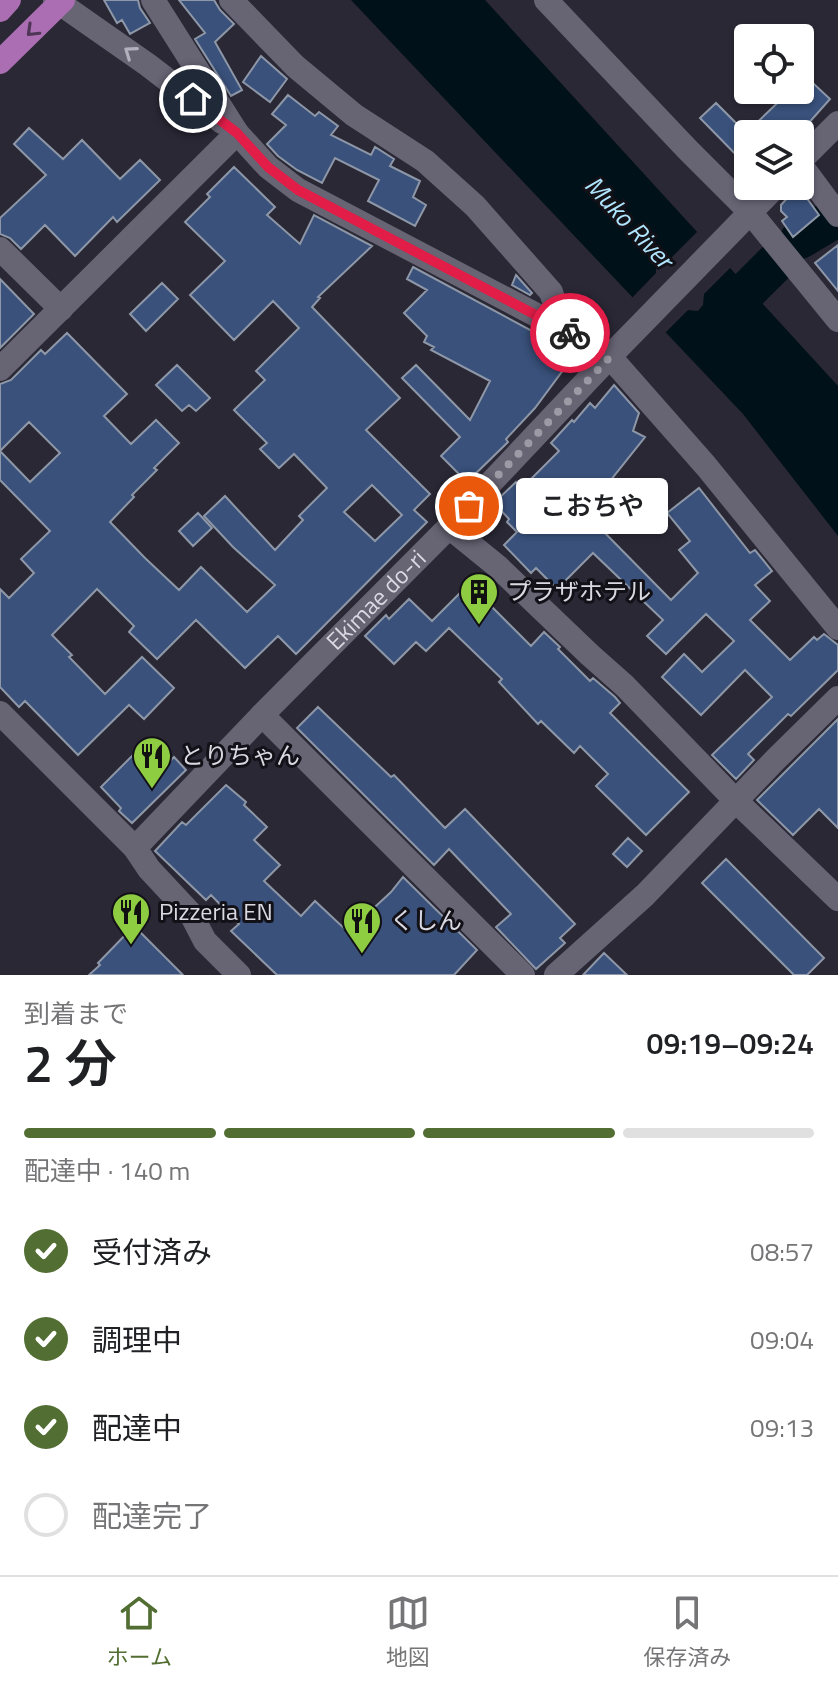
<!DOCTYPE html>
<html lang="ja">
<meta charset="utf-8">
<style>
:root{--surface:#fff;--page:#f2f2f2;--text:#202124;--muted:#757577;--line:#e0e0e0;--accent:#526e32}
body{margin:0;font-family:"Titillium Web","Noto Sans JP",sans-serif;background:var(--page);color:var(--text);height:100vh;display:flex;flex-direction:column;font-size:30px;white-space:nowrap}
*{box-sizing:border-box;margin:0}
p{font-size:26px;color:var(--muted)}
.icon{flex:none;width:44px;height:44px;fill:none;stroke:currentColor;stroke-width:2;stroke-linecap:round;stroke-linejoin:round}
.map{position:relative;height:975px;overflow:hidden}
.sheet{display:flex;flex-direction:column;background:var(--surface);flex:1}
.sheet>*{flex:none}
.controls{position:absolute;left:734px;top:24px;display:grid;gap:16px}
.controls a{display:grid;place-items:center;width:80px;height:80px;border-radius:8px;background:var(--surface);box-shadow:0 2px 6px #0004;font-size:40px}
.pin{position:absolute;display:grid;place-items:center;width:68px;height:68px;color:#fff;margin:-34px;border:4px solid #fff;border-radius:50%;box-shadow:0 2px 8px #0007}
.courier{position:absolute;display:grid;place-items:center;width:80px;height:80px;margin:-40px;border:6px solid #e11d48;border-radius:50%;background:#fff;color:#222;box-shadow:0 2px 10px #0007}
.bubble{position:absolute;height:56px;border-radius:8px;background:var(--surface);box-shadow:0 2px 6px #0004;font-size:26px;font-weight:600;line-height:56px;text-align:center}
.overview em{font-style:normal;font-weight:600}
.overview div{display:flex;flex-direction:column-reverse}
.overview{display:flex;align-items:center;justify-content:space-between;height:136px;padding:0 24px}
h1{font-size:52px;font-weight:600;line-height:60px}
.bar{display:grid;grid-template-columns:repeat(4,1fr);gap:12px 8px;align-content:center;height:96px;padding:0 24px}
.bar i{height:10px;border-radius:6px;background:var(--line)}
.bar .selected{background:var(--accent)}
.bar p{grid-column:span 4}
ol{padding:0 24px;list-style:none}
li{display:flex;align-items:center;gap:24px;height:88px}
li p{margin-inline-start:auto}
li .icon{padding:8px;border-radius:50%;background:var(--accent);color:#fff;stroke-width:4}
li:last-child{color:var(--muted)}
li i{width:44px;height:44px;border:4px solid var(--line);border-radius:50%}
.menu{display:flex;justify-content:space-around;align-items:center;height:112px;border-top:2px solid var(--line);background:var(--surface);font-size:22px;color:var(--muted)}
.menu a{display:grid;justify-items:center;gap:4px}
.menu .selected{color:var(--accent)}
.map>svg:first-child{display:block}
.water{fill:#011119}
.pier{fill:#2a2835}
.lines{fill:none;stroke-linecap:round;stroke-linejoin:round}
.river{stroke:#011119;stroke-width:40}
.building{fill:#39517b;stroke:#8e97a7;stroke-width:2;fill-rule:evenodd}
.minor{stroke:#676474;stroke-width:24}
.major{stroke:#ab6eb2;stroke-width:24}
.oneway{stroke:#503656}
.oneway2{stroke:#b2b0bc}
.done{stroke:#9c9ba5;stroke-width:8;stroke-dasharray:0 14.4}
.route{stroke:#e11d48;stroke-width:10}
.labels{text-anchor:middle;stroke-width:6;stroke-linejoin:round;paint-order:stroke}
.poi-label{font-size:24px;fill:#dad9e2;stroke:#131118;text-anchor:start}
.street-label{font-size:24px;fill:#dad9e2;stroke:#131118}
.water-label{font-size:26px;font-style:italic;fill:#b0e5fe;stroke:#131118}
</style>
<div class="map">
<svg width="838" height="975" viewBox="0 0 838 975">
<rect width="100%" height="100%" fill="#2a2835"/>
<path class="water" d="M 351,0 L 485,0 L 838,386 L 838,536 L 743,414 Z"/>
<path class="pier" d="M 700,229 L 733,265 L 704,294 L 703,305 L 698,311 L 688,310 L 663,335 L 630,300 L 656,273 L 656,265 L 662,259 L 670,259 Z"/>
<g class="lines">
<path class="river" d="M 800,239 L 838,216
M 719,319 L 776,262"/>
</g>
<path class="building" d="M 104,0 L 138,0 L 140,8 L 150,23 L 130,34 L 122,20 L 117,23 Z
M 179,0 L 214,0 L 220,10 L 234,24 L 215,42 L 242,90 L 231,96 L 195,39 L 205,33 Z
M 261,56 L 287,79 L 270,102 L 243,82 Z
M 800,71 L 830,99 L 799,134 L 746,134 L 748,136 L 748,167 L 700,118 L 716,103 L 746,133 L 791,90 L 800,90 Z
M 288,95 L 315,116 L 319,112 L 338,126 L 331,135 L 371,155 L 375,147 L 394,159 L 390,166 L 420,181 L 413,197 L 426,205 L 415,226 L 368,201 L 379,180 L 335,158 L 322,183 L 297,170 L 278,156 L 267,144 L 286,125 L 272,114 Z
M 29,128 L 63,159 L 82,140 L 120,179 L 140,160 L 160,180 L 117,222 L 113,217 L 75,256 L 45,225 L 21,249 L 10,238 L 0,234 L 0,218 L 46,175 L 14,144 Z
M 234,167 L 275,207 L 267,215 L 300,244 L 314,215 L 372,246 L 318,297 L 320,298 L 312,307 L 400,398 L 366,430 L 430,494 L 414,510 L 427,522 L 296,654 L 278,636 L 245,668 L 196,620 L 157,659 L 129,632 L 134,626 L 97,589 L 52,635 L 72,655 L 69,657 L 105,694 L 142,657 L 174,688 L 144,719 L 129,705 L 78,755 L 25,701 L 19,707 L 0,687 L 0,589 L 9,598 L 34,573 L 21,559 L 50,531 L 0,480 L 0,384 L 11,380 L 41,350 L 45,354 L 67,333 L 127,394 L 104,416 L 131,444 L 156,420 L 179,443 L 154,468 L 157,470 L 132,495 L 134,497 L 110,522 L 145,558 L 179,590 L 201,567 L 247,612 L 275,585 L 233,547 L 204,516 L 225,496 L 275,550 L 303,520 L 299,516 L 327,488 L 294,454 L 279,468 L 260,449 L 267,443 L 234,410 L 265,380 L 256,371 L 299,328 L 273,301 L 234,340 L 190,295 L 225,261 L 185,222 L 210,197 L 207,194 ZM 29,422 L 60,453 L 30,482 L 0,451 ZM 372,485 L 402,515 L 375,541 L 344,512 Z
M 798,186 L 819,215 L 793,237 L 782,221 L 787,217 L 781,211 L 781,205 Z
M 838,245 L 838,291 L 815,263 Z
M 413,267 L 575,354 L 535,408 L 506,439 L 508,442 L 467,482 L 441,456 L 460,437 L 402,378 L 416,365 L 470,420 L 490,381 L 431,350 L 434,347 L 424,342 L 427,336 L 404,313 L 427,290 L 407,279 Z
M 516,275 L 532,293 L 530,295 L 512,285 Z
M 0,279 L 34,314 L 0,348 Z
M 162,283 L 178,299 L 146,331 L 130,314 Z
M 177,365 L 210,398 L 196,411 L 189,405 L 182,411 L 156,385 Z
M 614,385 L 639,413 L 633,431 L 645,437 L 591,505 L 607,521 L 600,528 L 671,600 L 698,573 L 679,550 L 690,541 L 667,513 L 699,488 L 750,553 L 755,550 L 772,571 L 755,585 L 770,601 L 750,620 L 790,660 L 814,637 L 817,640 L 824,634 L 838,645 L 838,670 L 791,716 L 788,714 L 748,754 L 754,760 L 736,779 L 712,755 L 772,697 L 745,670 L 701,715 L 662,677 L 684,654 L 702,672 L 734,641 L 706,614 L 666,654 L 647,636 L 663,620 L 593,553 L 557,589 L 536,568 L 531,573 L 504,545 L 517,532 L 507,522 L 509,519 L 494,503 L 516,482 L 522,488 L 559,451 L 551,443 L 572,420 L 574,422 L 590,403 L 595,408 Z
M 198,513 L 212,528 L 193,546 L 179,531 Z
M 469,584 L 531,646 L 544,632 L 560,647 L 558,649 L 590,681 L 593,678 L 615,697 L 620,703 L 610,713 L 689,792 L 646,835 L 596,786 L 608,774 L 580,746 L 574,753 L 541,721 L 538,724 L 499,682 L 502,679 L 449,628 L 426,651 L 416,642 L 394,664 L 365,636 L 386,615 L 389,619 L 409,599 L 432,621 Z
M 318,707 L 391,777 L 394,775 L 445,828 L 465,809 L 575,924 L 560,938 L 565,943 L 536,969 L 496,927 L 511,914 L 449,849 L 434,865 L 297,728 Z
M 838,719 L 838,828 L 819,809 L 793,835 L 757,800 Z
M 146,742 L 167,764 L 174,757 L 186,770 L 132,823 L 119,811 L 121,808 L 101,787 Z
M 226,785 L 246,802 L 244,805 L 267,827 L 254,840 L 280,865 L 264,881 L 301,916 L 315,901 L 348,932 L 391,892 L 403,877 L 477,950 L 454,975 L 277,975 L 231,931 L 239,924 L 211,895 L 206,900 L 155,851 L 182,822 L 186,825 Z
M 628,838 L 642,851 L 627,867 L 613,854 Z
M 726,859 L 824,958 L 807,975 L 794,975 L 702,883 Z
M 134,926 L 183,975 L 89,975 L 100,965 L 98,963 Z
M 604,953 L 627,975 L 583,975 Z"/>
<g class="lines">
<g class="minor">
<path d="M 55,0 L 148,65 L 222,122"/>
<path d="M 153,0 L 237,133 L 268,167 L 298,190 L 563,329 L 610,357 L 706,466 L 838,628"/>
<path d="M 231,0 L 295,66 L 354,115 L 425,161 L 475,206 L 551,292 L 563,329"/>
<path d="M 546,0 L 687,149 L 750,212 L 838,320"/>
<path d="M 800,161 L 838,123"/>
<path d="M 800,164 L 838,215"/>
<path d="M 0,249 L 61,309"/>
<path d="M 0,369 L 237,133"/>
<path d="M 449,527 L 497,566 L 590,655 L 625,686 L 737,802 L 838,899"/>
<path d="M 0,713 L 135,848 L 149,869 L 191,914 L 205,941 L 239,975"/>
<path d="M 262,715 L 523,975"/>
<path id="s1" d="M 135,848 L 262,715 L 449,527 L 617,349 L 776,186"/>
<path d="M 556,975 L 645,895 L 776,759 L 838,698"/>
</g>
<path class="major" d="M 0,10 L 9,0
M 0,62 L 63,0"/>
</g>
<defs><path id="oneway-chevron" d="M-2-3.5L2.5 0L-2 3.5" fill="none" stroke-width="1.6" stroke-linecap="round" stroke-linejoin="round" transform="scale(2)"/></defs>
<use class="oneway" href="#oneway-chevron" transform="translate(32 31) rotate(136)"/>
<use class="oneway2" href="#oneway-chevron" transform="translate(130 52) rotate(-145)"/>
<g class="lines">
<path class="done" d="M 469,506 L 610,357 L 570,333"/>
<path class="route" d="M 193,99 L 237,133 L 268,167 L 298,190 L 570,333"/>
</g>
<defs>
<symbol id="building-pin" viewBox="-11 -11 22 30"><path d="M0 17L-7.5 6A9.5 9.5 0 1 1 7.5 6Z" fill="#8ecd42" stroke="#131118"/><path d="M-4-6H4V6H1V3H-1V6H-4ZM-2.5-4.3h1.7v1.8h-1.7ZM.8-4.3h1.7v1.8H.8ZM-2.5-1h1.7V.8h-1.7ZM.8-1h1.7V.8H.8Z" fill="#111"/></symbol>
<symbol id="restaurant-pin" viewBox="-11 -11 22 30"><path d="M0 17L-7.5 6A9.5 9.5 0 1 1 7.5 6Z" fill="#8ecd42" stroke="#131118"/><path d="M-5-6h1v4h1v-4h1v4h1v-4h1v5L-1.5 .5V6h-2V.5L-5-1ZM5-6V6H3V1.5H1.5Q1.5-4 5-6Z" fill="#111"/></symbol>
</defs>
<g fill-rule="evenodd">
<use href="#building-pin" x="457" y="570" width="44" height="60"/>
<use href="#restaurant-pin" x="130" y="734" width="44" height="60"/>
<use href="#restaurant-pin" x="109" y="890" width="44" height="60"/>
<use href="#restaurant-pin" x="340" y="899" width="44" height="60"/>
</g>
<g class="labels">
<g class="poi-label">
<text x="507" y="600">プラザホテル</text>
<text x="180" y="764">とりちゃん</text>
<text x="159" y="920">Pizzeria EN</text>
<text x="390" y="929">くしん</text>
</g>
<g class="street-label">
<text dy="8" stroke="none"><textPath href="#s1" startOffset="346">Ekimae do-ri</textPath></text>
</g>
<g class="water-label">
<text transform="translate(629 222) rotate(47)" y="9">Muko River</text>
</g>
</g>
</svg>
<div class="controls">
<a><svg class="icon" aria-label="locate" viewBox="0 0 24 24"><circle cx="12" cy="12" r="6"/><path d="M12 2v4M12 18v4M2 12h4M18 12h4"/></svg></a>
<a><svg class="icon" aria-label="layers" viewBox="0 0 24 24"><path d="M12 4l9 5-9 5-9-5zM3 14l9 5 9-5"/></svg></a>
</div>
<div class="pin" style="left:469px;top:506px;background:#ea580c"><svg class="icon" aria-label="bag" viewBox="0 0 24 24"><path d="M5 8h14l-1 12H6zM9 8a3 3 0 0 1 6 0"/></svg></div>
<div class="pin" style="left:193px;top:99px;background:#1f2937"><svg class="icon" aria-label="home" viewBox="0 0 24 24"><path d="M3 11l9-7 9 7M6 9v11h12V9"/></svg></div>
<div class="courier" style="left:570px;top:333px"><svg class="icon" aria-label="bike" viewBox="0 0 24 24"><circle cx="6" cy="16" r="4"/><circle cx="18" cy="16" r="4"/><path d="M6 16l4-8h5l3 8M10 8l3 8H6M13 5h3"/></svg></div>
<div class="bubble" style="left:516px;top:478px;width:152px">こおちや</div>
</div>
<section class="sheet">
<div class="overview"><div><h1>2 分</h1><p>到着まで</p></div><em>09:19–09:24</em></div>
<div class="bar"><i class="selected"></i><i class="selected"></i><i class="selected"></i><i></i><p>配達中 · 140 m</p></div>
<ol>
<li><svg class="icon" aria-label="check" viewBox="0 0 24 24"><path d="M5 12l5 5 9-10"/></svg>受付済み<p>08:57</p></li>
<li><svg class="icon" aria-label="check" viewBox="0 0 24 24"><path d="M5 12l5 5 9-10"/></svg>調理中<p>09:04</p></li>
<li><svg class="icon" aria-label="check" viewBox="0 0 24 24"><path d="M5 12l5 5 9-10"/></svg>配達中<p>09:13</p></li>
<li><i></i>配達完了</li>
</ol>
</section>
<nav class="menu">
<a class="selected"><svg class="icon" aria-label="home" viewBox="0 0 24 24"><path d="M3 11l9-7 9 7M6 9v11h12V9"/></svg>ホーム</a>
<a><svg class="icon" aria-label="map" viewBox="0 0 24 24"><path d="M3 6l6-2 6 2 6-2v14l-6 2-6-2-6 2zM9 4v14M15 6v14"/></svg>地図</a>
<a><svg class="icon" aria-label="saved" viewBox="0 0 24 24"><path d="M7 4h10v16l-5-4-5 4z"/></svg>保存済み</a>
</nav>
